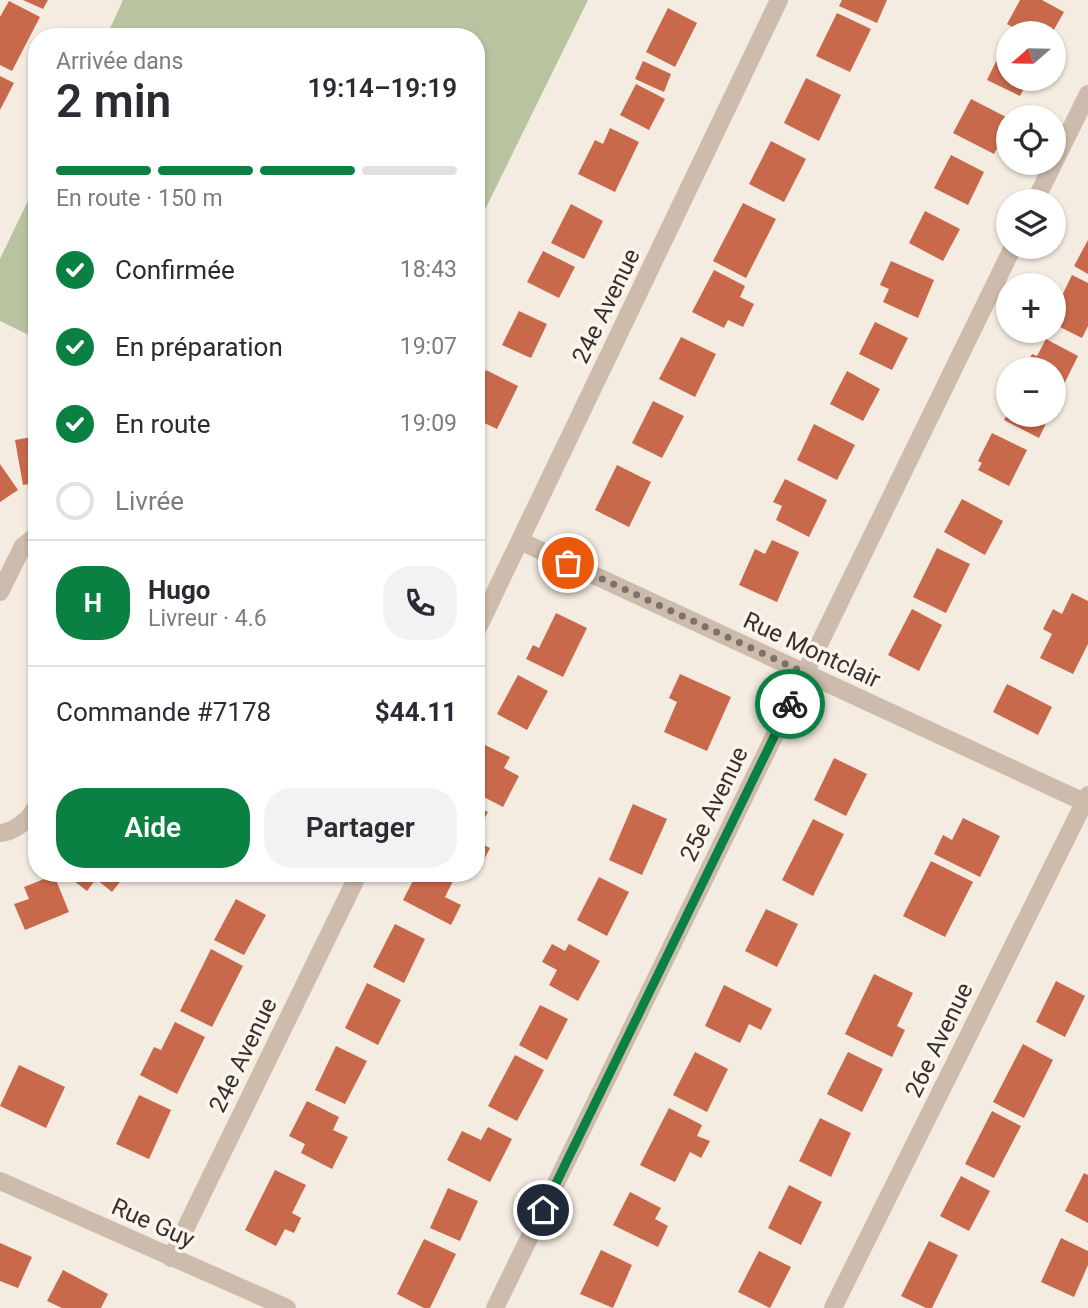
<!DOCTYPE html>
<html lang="fr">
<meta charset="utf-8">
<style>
:root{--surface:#fff;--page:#f2f2f3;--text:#2b2b33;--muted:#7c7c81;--line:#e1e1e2;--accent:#0b8043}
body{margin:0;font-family:Roboto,sans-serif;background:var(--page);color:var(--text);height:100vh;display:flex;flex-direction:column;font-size:26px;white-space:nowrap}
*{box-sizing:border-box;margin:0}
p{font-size:23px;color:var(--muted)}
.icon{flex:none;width:38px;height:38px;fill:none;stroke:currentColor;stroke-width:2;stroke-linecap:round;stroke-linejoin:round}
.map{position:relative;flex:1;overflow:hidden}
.side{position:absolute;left:28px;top:28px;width:457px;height:854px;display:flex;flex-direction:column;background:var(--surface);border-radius:28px;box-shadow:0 2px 5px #0004}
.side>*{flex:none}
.needle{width:46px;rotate:250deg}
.buttons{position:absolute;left:996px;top:21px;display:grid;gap:14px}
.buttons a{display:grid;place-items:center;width:70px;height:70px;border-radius:50%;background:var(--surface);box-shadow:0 2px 5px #0004;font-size:35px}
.pin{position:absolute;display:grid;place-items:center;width:60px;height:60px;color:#fff;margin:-30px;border:4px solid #fff;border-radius:50%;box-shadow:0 2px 7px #0007}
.courier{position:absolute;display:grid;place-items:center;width:70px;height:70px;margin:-35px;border:5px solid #0b8043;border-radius:50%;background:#fff;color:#222;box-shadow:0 2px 9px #0007}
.head em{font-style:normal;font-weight:600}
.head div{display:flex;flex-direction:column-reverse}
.head{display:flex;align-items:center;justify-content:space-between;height:119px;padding:0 28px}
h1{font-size:46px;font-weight:600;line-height:52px}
.bar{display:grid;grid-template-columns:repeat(4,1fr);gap:10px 7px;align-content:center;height:84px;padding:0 28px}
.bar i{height:9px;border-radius:5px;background:var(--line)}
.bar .active{background:var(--accent)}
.bar p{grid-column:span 4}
.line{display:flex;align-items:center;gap:18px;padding:0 28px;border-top:2px solid var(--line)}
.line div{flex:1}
.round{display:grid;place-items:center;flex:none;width:74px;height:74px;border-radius:28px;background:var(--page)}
ol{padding:0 28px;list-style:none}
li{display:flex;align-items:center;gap:21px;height:77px}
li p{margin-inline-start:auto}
li .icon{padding:7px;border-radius:50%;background:var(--accent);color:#fff;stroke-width:4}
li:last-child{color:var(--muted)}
li i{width:38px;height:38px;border:4px solid var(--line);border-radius:50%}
.primary-button{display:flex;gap:14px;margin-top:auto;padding:14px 28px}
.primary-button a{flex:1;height:80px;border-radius:28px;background:var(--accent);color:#fff;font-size:28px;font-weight:600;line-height:80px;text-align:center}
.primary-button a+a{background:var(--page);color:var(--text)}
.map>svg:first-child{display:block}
.green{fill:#b8c4a0}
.building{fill:#c8694b}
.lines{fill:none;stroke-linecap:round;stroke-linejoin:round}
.minor{stroke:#cdbbac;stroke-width:18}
.done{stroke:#7c716b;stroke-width:7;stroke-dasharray:0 12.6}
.route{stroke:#0b8043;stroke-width:9}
.labels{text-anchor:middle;stroke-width:7;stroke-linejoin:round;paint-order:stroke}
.street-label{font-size:24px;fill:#3b302b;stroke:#fbf5ee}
</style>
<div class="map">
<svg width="1088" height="1308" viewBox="0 0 1088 1308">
<rect width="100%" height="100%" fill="#f4ebe1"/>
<path class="green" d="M 123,0 L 588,0 L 476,228 L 476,37 L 106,37 Z
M 37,182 L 37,339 L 0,321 L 0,259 Z"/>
<path class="building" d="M 23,0 L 48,0 L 43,9 Z
M 842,0 L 887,0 L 877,23 L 839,6 Z
M 1020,0 L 1042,0 L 1064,12 L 1052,33 L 1023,33 L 1007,24 Z
M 9,1 L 40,17 L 12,71 L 0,65 L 0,17 Z
M 668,8 L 697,23 L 675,67 L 646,52 Z
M 837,13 L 871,29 L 850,72 L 816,56 Z
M 1003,47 L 1008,49 L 1008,79 L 1029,79 L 1020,96 L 987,80 Z
M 643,61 L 671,74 L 664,92 L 635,79 Z
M 0,76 L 14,83 L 0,110 Z
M 806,78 L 841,95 L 819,141 L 784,123 Z
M 636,84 L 665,99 L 649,130 L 620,115 Z
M 971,99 L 1008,118 L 1008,127 L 994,154 L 953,133 Z
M 610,128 L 639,142 L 615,192 L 578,174 L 595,140 L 603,144 Z
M 771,141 L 806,159 L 784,202 L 749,184 Z
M 951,155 L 984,172 L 968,205 L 934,188 Z
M 743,203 L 776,219 L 746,278 L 713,261 Z
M 571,204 L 603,221 L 584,259 L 551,243 Z
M 925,211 L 960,229 L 943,261 L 909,243 Z
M 1088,240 L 1088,274 L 1074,266 Z
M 543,251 L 575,267 L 559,298 L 527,282 Z
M 891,261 L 934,280 L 918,318 L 883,302 L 889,289 L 880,285 Z
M 714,270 L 745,286 L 740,297 L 754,304 L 743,327 L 728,320 L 724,328 L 692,312 Z
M 1072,275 L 1088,283 L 1088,326 L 1082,338 L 1054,324 L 1054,312 Z
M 519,311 L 547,324 L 531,358 L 502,345 Z
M 875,322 L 908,338 L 892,370 L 859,354 Z
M 681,337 L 716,354 L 695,397 L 659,379 Z
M 1046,339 L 1078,356 L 1061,390 L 1054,385 L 1054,369 L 1024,369 L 1032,354 L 1037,356 Z
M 486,370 L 518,386 L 497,429 L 476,419 L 476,390 Z
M 847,371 L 880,389 L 863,421 L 830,404 Z
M 653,401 L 684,416 L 662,458 L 632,443 Z
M 1007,415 L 1050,415 L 1039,438 L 1004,420 Z
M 814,424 L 855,445 L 837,480 L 797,460 Z
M 992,433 L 1027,450 L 1009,486 L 978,470 L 982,463 L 978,461 Z
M 37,436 L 37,483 L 23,485 L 15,440 Z
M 476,458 L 485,463 L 476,480 Z
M 0,464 L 18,490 L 0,502 Z
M 617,465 L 651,482 L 629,527 L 595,510 Z
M 785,479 L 827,500 L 809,537 L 776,520 L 782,506 L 773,502 Z
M 962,499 L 1003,521 L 985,555 L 944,532 Z
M 772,540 L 799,552 L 777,602 L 739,585 L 755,549 L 765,554 Z
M 937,548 L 970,564 L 946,613 L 913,597 Z
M 1072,593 L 1088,601 L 1088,644 L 1073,674 L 1040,658 L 1052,634 L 1043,629 L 1053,609 L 1062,614 Z
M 912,609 L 942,625 L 919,671 L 888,655 Z
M 556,613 L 587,628 L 563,677 L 526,659 L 533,645 L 539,648 Z
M 680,674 L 731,697 L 707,751 L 664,732 L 677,702 L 669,698 Z
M 518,675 L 548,691 L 527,730 L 497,714 Z
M 1007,684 L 1052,707 L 1038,735 L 993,712 Z
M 485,745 L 510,757 L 504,768 L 519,776 L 503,807 L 476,793 L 476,762 Z
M 834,758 L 867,774 L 846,816 L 814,800 Z
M 633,804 L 667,819 L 642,875 L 609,860 Z
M 476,806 L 488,812 L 476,834 Z
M 963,818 L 1000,836 L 980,877 L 934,854 L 943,835 L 952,840 Z
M 813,819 L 844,834 L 813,896 L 782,880 Z
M 476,841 L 490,848 L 482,864 L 476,861 Z
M 931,861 L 973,882 L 945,937 L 903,916 Z
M 67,873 L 117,873 L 123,878 L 112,892 L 96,879 L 87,891 L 66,875 Z
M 417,873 L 457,873 L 445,897 L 461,905 L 451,925 L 403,900 Z
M 54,875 L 69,912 L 25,930 L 14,904 L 29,899 L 24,887 Z
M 599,877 L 629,892 L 607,936 L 577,920 Z
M 236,899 L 266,915 L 244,955 L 214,940 Z
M 766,909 L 798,924 L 777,967 L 745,951 Z
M 395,924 L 425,939 L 404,983 L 373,967 Z
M 552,944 L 565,951 L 569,944 L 600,961 L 578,1001 L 549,985 L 557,970 L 542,962 Z
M 211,949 L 243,966 L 212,1027 L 180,1011 Z
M 874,974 L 913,993 L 897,1026 L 905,1030 L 892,1057 L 845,1034 Z
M 1056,981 L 1085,996 L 1065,1037 L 1036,1022 Z
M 367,983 L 401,1000 L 378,1045 L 345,1028 Z
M 724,985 L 772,1009 L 761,1030 L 749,1024 L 740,1043 L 705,1026 Z
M 540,1005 L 568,1019 L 547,1060 L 519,1045 Z
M 175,1022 L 205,1037 L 177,1094 L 140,1075 L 154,1047 L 161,1050 Z
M 1023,1044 L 1053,1060 L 1024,1118 L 993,1102 Z
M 336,1046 L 367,1061 L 345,1104 L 315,1090 Z
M 695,1052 L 728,1069 L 707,1112 L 673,1095 Z
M 848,1052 L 883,1069 L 862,1112 L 827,1094 Z
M 515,1055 L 544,1070 L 517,1121 L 488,1106 Z
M 19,1065 L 65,1087 L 46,1128 L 0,1106 Z
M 139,1095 L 171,1110 L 149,1159 L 116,1144 Z
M 307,1101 L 339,1117 L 333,1130 L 348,1137 L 332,1169 L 301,1153 L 305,1144 L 289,1136 Z
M 669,1108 L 702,1125 L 697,1136 L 710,1141 L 701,1158 L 690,1152 L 675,1182 L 640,1165 Z
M 992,1111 L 1021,1126 L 994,1178 L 965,1164 Z
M 820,1118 L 851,1133 L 831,1177 L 799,1161 Z
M 488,1127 L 512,1139 L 490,1182 L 447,1160 L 462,1131 L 481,1140 Z
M 275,1170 L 306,1185 L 292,1213 L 301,1218 L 294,1233 L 285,1229 L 276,1246 L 245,1230 Z
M 1084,1173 L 1088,1175 L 1088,1223 L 1065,1211 Z
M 961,1176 L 990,1191 L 969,1231 L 940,1216 Z
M 789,1185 L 822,1202 L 801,1245 L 768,1228 Z
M 448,1188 L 478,1201 L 460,1241 L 430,1228 Z
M 630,1192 L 661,1208 L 655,1219 L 668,1226 L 658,1247 L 613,1225 Z
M 1061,1238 L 1088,1251 L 1088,1265 L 1074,1297 L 1041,1282 Z
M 424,1239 L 456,1254 L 430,1308 L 424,1308 L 397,1294 Z
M 929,1241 L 958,1255 L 932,1308 L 926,1308 L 901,1296 Z
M 0,1243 L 32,1257 L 18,1288 L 0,1281 Z
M 601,1250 L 632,1265 L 613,1308 L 580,1294 Z
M 759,1251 L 791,1267 L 770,1308 L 738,1292 Z
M 63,1270 L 108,1294 L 101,1308 L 62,1308 L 47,1301 Z"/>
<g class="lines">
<path class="minor" d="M 1035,201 L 1088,94
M 520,541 L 1084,802
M 0,592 L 23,546 L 37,535
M 476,632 L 779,0
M 0,833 C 15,832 30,819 37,805
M 0,1181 L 287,1308
M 171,1258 L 359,873
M 495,1308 L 1013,247
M 833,1308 L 1088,795"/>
</g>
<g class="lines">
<path class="done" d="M 568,563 L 805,673 L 790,704"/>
<path class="route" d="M 543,1210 L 790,704"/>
</g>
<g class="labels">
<g class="street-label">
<text transform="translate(606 306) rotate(-64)" y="8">24e Avenue</text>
<text transform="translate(812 650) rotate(25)" y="8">Rue Montclair</text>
<text transform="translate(714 804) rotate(-64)" y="8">25e Avenue</text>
<text transform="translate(939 1040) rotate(-64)" y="8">26e Avenue</text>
<text transform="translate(243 1055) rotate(-64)" y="8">24e Avenue</text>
<text transform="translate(153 1223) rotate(24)" y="8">Rue Guy</text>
</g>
</g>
</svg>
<div class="buttons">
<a><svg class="needle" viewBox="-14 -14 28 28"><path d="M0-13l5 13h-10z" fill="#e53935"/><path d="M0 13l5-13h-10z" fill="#7c7c81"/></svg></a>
<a><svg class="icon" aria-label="locate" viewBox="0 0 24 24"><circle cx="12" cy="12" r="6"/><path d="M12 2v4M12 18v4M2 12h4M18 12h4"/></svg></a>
<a><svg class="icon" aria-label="layers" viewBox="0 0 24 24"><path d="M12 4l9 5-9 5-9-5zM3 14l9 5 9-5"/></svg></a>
<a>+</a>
<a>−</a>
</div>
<div class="pin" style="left:568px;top:563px;background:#ea580c"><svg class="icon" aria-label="bag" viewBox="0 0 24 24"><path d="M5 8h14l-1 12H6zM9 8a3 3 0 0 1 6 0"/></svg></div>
<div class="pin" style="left:543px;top:1210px;background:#1f2937"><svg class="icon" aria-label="home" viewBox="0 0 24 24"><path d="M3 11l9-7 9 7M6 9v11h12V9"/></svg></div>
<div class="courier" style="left:790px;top:704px"><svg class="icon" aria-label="bike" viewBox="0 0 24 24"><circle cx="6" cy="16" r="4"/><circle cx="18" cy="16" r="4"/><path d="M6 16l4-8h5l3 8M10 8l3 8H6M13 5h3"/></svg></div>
<section class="side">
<div class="head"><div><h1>2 min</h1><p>Arrivée dans</p></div><em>19:14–19:19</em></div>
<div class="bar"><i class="active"></i><i class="active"></i><i class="active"></i><i></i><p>En route · 150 m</p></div>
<ol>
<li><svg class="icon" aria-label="check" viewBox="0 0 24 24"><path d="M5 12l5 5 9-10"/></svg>Confirmée<p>18:43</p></li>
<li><svg class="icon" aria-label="check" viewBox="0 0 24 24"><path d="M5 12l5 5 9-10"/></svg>En préparation<p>19:07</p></li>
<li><svg class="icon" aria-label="check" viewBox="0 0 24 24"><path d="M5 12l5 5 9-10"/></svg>En route<p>19:09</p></li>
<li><i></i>Livrée</li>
</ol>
<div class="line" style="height:126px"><b class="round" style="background:var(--accent);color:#fff">H</b><div><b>Hugo</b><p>Livreur · 4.6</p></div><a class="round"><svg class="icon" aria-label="phone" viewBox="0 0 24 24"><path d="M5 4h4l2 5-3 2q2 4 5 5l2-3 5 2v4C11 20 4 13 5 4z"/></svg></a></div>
<div class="line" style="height:91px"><div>Commande #7178</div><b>$44.11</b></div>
<div class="primary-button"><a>Aide</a><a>Partager</a></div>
</section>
</div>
